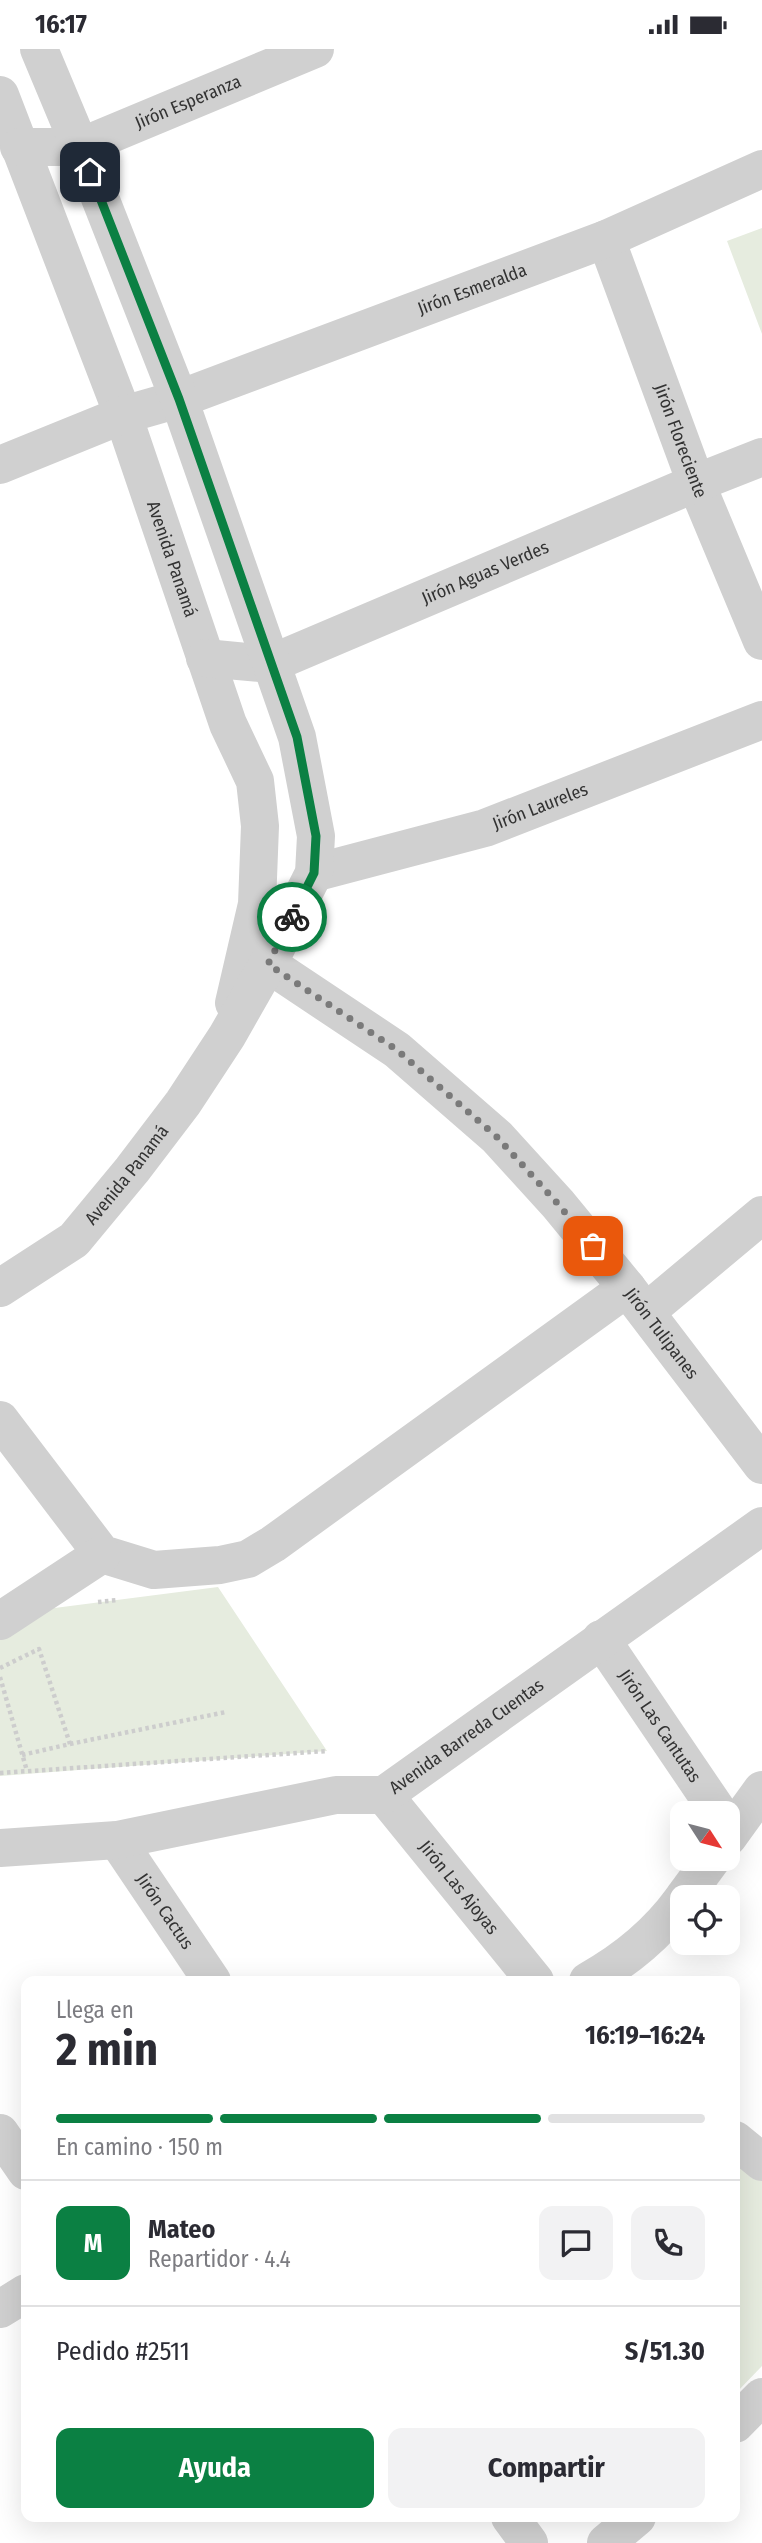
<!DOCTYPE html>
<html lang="es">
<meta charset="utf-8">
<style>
:root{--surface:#fff;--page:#f2f2f3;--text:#2b2b33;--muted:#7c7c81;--line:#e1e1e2;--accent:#0b8043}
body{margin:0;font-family:"Fira Sans Condensed",sans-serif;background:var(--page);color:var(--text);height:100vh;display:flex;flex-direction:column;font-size:26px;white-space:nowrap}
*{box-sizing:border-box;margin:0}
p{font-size:23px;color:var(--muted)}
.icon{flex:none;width:38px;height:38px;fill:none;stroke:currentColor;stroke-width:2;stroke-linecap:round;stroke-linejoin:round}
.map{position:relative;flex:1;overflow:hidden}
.sheet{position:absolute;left:21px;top:1927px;width:719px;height:546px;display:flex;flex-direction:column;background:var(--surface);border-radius:14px;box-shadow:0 7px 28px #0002}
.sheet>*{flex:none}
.needle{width:46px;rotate:126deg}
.controls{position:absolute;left:670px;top:1752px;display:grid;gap:14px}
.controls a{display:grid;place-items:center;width:70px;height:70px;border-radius:14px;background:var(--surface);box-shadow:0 7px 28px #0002;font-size:35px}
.pin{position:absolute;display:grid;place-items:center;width:60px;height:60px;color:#fff;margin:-30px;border-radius:14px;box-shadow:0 4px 10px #0006}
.courier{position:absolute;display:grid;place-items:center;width:70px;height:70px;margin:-35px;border:5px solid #0b8043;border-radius:50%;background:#fff;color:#222;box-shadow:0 2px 9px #0007}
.overview em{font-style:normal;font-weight:700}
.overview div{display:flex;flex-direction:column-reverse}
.overview{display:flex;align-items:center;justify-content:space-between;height:119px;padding:0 35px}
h1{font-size:46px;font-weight:700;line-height:52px}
.bar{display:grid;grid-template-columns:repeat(4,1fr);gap:10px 7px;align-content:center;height:84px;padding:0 35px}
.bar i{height:9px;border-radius:5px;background:var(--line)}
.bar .selected{background:var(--accent)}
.bar p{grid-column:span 4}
.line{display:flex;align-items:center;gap:18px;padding:0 35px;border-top:2px solid var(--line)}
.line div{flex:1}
.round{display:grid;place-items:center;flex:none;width:74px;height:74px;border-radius:14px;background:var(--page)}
.cta{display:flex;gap:14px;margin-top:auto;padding:14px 35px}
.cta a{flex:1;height:80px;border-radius:14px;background:var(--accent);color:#fff;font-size:28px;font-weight:700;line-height:80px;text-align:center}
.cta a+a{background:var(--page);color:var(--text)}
.status{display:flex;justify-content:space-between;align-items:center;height:49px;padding:0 35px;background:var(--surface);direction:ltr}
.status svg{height:19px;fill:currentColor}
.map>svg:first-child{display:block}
.green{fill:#e6ecdf}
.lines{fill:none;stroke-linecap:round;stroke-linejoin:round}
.path{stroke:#cdcdcd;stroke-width:4.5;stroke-dasharray:3.5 3.5;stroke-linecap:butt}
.minor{stroke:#d0d0d0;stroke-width:38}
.done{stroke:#7a7a7a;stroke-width:7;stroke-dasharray:0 12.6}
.route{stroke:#0b8043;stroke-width:9}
.labels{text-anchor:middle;stroke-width:7;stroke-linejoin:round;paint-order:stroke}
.street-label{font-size:18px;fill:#333;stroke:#fff}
</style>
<div class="status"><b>16:17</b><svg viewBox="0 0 49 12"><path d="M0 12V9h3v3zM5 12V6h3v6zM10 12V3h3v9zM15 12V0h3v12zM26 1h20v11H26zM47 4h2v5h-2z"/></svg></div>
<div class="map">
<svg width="762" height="2494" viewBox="0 0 762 2494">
<rect width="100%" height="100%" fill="#fff"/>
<path class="green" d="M 762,179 L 762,285 L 727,192 Z
M 218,1538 L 327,1702 L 0,1727 L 0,1577 L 39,1561 Z
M 735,2103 L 762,2123 L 762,2317 L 735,2345 Z"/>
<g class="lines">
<path class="path" d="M 98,1553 L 118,1551
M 0,1619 L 39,1600 L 70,1695 L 22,1706
M 0,1628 L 27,1722
M 70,1695 L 226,1663
M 0,1724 L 327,1702"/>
<g class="minor">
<path id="s1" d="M 0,46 L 123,366 L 228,675 L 255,732 L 260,777 L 257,855 L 234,954"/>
<path id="s2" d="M 19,98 L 80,98 L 315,0"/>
<path id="s3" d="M 606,190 L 696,434 L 762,592"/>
<path id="s4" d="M 0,416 L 123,366 L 179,350 L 606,190 L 762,120"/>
<path id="s5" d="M 205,609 L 270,615 L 696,434 L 762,408"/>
<path id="s6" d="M 314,824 L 485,779 L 762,671"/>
<path id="s7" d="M 268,915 L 397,1001 L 497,1088 L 558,1155 L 627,1239 L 762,1416"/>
<path id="s8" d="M 0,1239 L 74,1191 L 132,1121 L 183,1054 L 227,987 L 268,915 L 314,824 L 316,787 L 297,688 L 179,350 L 80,98 L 39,0"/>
<path d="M 646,1263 L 762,1166"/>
<path d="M 0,1371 L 102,1505 L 154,1521 L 220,1516 L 248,1510 L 273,1495 L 627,1239"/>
<path d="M 0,1572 L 102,1505"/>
<path id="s9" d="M 601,1590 L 719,1764"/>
<path id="s10" d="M 384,1746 L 535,1932"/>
<path d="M 728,1788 L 762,1741"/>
<path id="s11" d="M 117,1791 L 212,1932"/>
<path id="s12" d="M 0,1799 L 117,1791 L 336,1746 L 384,1746 L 762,1477"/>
<path d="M 684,1848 L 712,1810"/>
<path d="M 588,1932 C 624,1912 658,1884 682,1851"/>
<path d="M 0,2084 L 26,2122"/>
<path d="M 735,2091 L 762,2113"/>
<path d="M 0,2260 L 26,2244"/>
<path d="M 735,2375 L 762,2348"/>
<path d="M 510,2468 L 529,2494"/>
<path d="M 606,2494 L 637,2468"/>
</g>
</g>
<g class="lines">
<path class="done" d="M 292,868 L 268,915 L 397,1001 L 497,1088 L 558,1155 L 593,1197"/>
<path class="route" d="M 90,123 L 179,350 L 297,688 L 316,787 L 314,824 L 292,868"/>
</g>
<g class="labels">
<g class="street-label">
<text dy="6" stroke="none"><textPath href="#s2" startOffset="178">Jirón Esperanza</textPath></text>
<text dy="6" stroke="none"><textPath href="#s4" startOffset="504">Jirón Esmeralda</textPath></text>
<text dy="6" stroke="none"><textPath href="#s3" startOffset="215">Jirón Floreciente</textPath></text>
<text dy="6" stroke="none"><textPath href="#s1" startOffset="495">Avenida Panamá</textPath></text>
<text dy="6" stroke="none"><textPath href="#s5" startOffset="299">Jirón Aguas Verdes</textPath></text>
<text dy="6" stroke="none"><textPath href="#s6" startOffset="236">Jirón Laureles</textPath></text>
<text dy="6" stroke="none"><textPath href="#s8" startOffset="172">Avenida Panamá</textPath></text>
<text dy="6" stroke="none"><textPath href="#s7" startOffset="544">Jirón Tulipanes</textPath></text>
<text dy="6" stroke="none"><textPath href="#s9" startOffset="105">Jirón Las Cantutas</textPath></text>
<text dy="6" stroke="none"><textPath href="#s12" startOffset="490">Avenida Barreda Cuentas</textPath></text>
<text dy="6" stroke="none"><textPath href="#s10" startOffset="119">Jirón Las Ajoyas</textPath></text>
<text dy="6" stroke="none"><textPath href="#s11" startOffset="86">Jirón Cactus</textPath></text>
</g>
</g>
</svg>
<div class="controls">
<a><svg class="needle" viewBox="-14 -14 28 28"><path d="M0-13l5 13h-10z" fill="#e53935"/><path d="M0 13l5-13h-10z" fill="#7c7c81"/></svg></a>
<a><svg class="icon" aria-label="locate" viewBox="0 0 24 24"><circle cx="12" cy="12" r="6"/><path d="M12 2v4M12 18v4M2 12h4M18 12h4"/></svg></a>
</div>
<div class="pin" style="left:593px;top:1197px;background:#ea580c"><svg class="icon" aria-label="bag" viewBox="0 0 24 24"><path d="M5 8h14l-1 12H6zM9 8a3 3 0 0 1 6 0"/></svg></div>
<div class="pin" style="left:90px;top:123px;background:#1f2937"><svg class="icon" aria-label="home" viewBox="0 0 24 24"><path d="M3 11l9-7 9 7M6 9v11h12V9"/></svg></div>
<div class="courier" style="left:292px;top:868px"><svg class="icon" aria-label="bike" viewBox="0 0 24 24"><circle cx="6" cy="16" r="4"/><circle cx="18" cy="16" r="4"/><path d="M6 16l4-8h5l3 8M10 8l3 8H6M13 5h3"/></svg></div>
<section class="sheet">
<div class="overview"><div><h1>2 min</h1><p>Llega en</p></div><em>16:19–16:24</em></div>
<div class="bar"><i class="selected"></i><i class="selected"></i><i class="selected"></i><i></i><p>En camino · 150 m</p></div>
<div class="line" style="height:126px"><b class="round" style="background:var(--accent);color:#fff">M</b><div><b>Mateo</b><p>Repartidor · 4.4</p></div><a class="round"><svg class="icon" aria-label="chat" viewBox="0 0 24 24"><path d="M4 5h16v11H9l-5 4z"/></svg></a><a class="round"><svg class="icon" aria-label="phone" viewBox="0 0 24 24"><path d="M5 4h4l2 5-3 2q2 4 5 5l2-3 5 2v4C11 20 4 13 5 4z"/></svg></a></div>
<div class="line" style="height:91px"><div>Pedido #2511</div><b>S/51.30</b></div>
<div class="cta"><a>Ayuda</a><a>Compartir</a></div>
</section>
</div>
